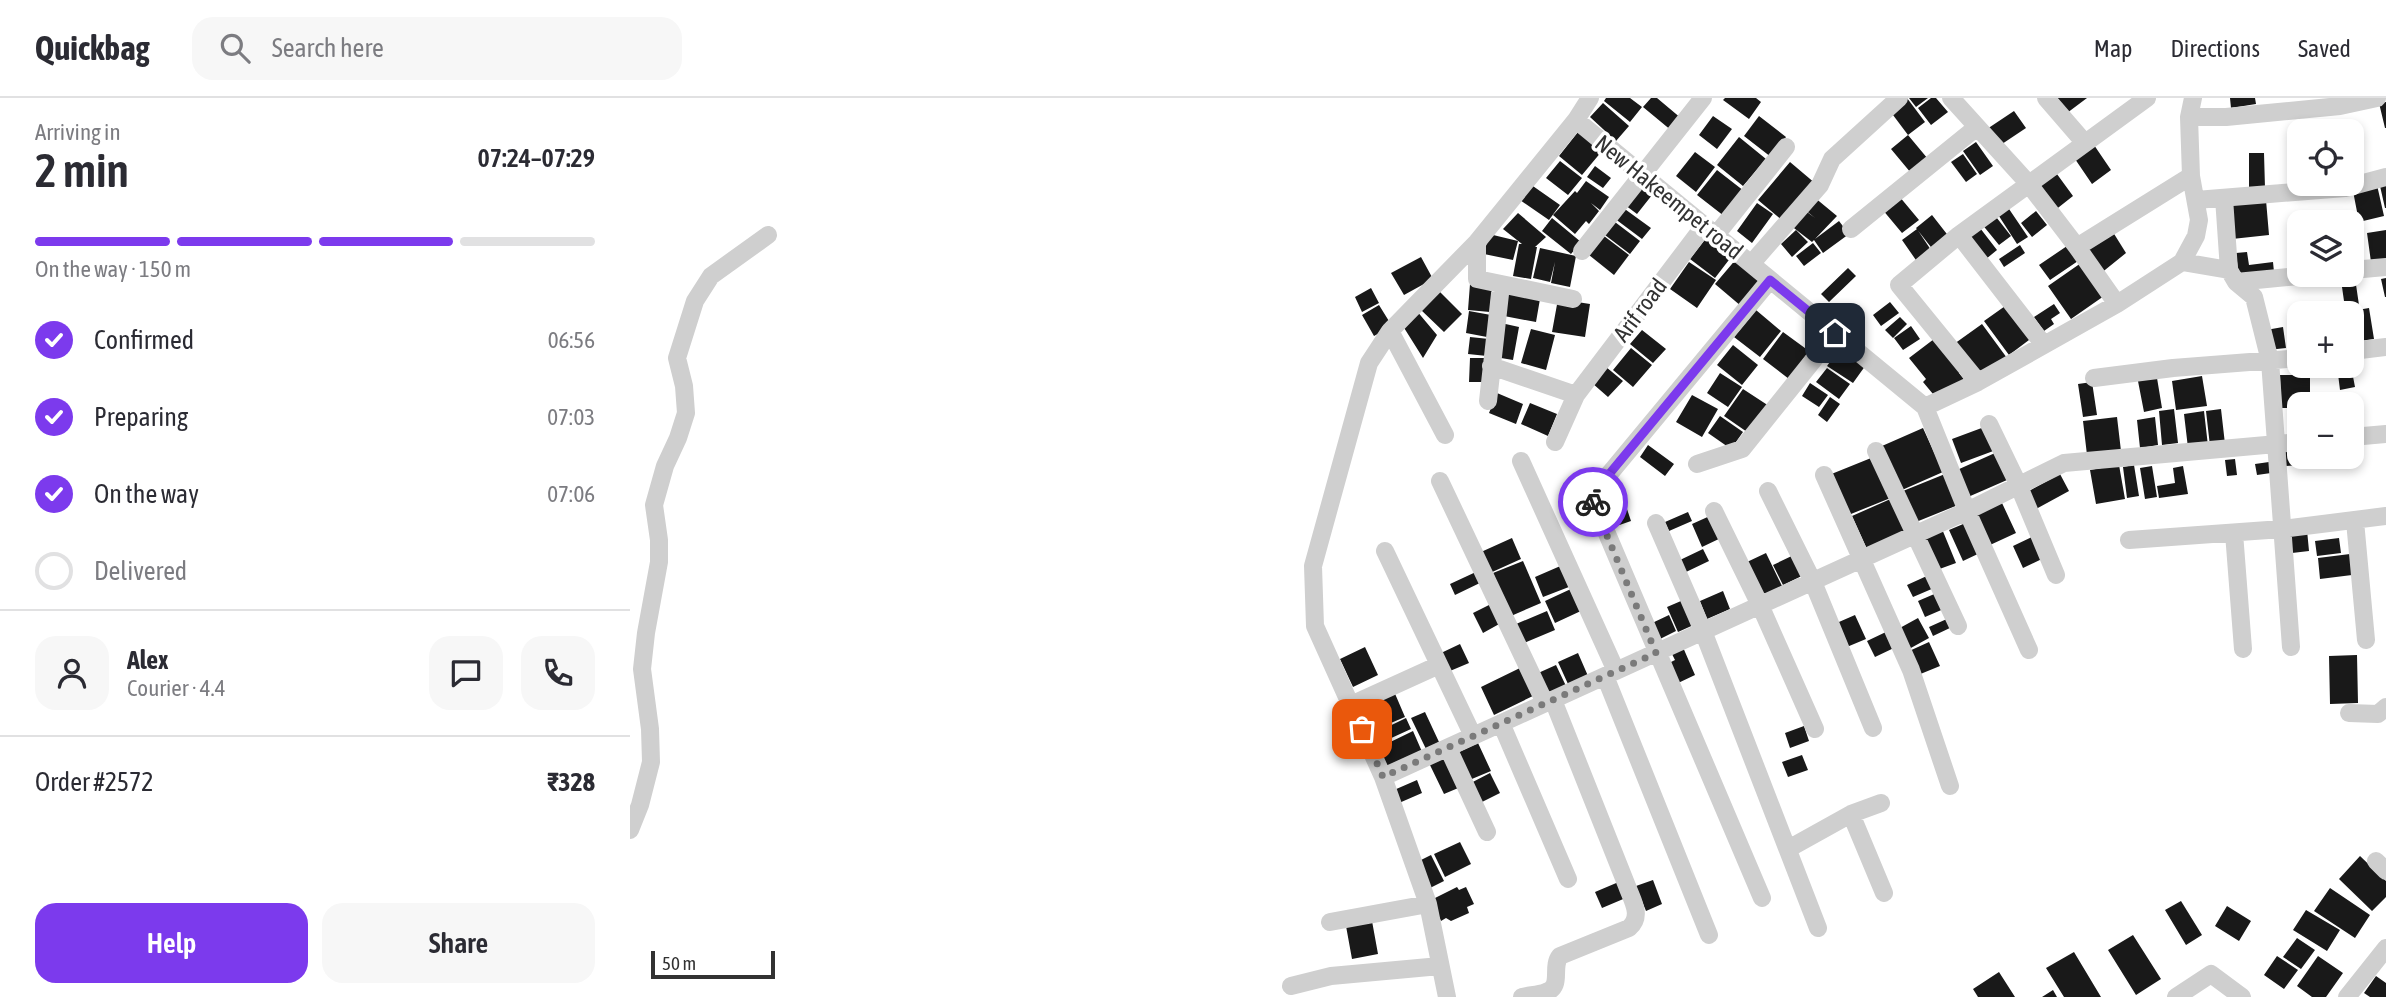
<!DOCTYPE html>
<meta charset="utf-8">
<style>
:root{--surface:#fff;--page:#f7f7f7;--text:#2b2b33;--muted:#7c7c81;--line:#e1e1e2;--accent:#7c3aed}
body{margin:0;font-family:"Asap Condensed",sans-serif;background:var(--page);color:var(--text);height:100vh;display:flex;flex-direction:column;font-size:26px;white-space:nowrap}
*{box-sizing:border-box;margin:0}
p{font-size:23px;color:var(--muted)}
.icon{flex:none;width:38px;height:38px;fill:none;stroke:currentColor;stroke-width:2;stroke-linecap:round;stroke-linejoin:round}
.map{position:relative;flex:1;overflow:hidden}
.side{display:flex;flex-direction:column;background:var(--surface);width:630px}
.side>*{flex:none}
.controls{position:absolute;left:1657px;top:21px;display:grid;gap:14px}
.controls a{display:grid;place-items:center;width:77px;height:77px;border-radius:14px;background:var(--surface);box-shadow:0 4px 10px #0003;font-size:35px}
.scale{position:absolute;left:21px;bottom:18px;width:124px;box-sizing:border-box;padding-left:7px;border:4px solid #323232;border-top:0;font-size:19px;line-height:24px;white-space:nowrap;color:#323232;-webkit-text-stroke:5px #fff;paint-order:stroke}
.pin{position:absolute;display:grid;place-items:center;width:60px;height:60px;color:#fff;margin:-30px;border-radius:14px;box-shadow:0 4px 10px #0006}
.courier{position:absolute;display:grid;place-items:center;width:70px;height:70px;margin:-35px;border:5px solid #7c3aed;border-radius:50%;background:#fff;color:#222;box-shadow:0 2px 9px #0007}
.headline em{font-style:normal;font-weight:600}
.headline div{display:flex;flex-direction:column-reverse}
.headline{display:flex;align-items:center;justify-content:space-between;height:119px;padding:0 35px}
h1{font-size:46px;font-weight:600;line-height:52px}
.bar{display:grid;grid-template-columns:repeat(4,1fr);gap:10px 7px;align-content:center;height:84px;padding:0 35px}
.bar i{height:9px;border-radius:5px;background:var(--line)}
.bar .selected{background:var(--accent)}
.bar p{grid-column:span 4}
.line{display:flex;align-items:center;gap:18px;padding:0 35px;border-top:2px solid var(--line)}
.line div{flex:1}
.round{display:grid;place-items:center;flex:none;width:74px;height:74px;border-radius:21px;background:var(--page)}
ol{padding:0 35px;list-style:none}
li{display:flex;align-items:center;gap:21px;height:77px}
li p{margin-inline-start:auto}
li .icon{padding:7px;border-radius:50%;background:var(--accent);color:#fff;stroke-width:4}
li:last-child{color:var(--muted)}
li i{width:38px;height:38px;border:4px solid var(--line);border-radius:50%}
.button{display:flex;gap:14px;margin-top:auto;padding:14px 35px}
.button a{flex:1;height:80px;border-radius:21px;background:var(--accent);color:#fff;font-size:28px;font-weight:600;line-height:80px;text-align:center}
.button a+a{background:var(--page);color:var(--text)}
header{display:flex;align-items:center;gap:42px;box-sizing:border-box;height:98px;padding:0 35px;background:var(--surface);border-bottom:2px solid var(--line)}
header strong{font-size:33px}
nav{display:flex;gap:38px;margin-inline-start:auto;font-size:24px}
.search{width:490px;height:63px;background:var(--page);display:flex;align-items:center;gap:18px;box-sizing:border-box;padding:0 24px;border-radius:21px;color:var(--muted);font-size:26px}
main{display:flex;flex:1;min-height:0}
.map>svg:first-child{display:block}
.building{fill:#191919}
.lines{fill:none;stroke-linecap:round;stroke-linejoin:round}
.minor{stroke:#cfcfcf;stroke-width:18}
.done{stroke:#7a7a7a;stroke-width:7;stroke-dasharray:0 12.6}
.route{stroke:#7c3aed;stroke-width:9}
.labels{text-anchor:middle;stroke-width:7;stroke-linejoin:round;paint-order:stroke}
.street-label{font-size:23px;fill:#323232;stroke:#fff}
</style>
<header>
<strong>Quickbag</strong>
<div class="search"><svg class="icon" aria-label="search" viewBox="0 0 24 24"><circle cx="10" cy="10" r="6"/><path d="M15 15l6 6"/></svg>Search here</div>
<nav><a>Map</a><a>Directions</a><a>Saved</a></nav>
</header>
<main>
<section class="side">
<div class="headline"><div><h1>2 min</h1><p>Arriving in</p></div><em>07:24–07:29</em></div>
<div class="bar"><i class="selected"></i><i class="selected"></i><i class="selected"></i><i></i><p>On the way · 150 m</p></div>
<ol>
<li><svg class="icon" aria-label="check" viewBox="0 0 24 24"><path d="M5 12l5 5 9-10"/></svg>Confirmed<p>06:56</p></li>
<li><svg class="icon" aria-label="check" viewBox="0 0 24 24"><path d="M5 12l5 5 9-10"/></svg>Preparing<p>07:03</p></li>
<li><svg class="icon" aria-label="check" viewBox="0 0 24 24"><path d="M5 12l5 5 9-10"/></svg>On the way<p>07:06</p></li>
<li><i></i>Delivered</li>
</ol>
<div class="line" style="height:126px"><a class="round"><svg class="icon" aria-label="person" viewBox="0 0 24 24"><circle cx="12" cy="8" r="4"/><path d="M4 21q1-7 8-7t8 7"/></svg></a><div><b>Alex</b><p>Courier · 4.4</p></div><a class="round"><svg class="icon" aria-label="chat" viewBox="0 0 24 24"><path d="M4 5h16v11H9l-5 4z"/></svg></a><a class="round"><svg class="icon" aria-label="phone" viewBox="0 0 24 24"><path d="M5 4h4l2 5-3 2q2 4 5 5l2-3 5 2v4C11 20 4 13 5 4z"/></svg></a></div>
<div class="line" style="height:91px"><div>Order #2572</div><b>₹328</b></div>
<div class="button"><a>Help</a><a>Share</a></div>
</section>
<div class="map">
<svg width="1756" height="899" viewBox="0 0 1756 899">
<rect width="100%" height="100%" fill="#fff"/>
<path class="building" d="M 976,0 L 1000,0 L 1012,9 L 1000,24 L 974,3 Z
M 1021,0 L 1027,0 L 1052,21 L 1042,33 L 1013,9 Z
M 1095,0 L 1126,0 L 1131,4 L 1119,21 L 1093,2 Z
M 1277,0 L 1295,24 L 1278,37 L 1260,13 Z
M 1279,0 L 1298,0 L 1286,9 Z
M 1301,0 L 1306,0 L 1318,14 L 1301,27 L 1288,10 Z
M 1426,0 L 1457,0 L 1437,15 Z
M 1600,0 L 1625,0 L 1626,6 L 1601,10 Z
M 1756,4 L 1756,30 L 1755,30 L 1749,5 Z
M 973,5 L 999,28 L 986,43 L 960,19 Z
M 1384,13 L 1396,30 L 1369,48 L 1357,31 Z
M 1083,18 L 1102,31 L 1087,51 L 1069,37 Z
M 1129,18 L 1156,39 L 1141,59 L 1114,38 Z
M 948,34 L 972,53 L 952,77 L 929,58 Z
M 1278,37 L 1298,61 L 1281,75 L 1261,51 Z
M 1109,39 L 1136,61 L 1113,88 L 1087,67 Z
M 1346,44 L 1363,68 L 1350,77 L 1333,53 Z
M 1464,47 L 1481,72 L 1462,86 L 1445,61 Z
M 1065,54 L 1085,69 L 1066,94 L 1046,78 Z
M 1619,55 L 1634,55 L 1635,90 L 1619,90 Z
M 1333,56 L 1347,76 L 1336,84 L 1321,64 Z
M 930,63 L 952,80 L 938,97 L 916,80 Z
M 1160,64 L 1186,86 L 1154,124 L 1128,102 Z
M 965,68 L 981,80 L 973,90 L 957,79 Z
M 1087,72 L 1114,93 L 1094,118 L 1067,97 Z
M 1424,72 L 1443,98 L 1424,113 L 1404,87 Z
M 1011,80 L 1026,92 L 1007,116 L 991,104 Z
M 956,83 L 979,99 L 970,112 L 961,105 L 969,113 L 959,126 L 956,123 L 945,136 L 923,117 L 945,93 L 947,95 Z
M 900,86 L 930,107 L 919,122 L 890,102 Z
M 1756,86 L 1756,110 L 1755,110 L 1750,88 Z
M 1747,87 L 1754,118 L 1729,124 L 1723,93 Z
M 1269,98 L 1289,122 L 1272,135 L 1252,111 Z
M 1184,99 L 1207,118 L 1185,141 L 1209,123 L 1219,136 L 1193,155 L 1184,142 L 1182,144 L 1160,127 L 1173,111 L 1185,120 L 1174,111 Z
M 1636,102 L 1639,137 L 1602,141 L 1599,105 Z
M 1127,105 L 1143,116 L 1122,145 L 1107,133 Z
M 1377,108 L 1398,139 L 1387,146 L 1367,115 Z
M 992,109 L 1021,130 L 1012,141 L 984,120 Z
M 1406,113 L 1417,127 L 1402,139 L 1391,125 Z
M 888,115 L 916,139 L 905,149 L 907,149 L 901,181 L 883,178 L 889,146 L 892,146 L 873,131 Z
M 1363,115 L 1381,138 L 1369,147 L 1351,125 Z
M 1302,117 L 1320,140 L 1304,153 L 1286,130 Z
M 922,120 L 951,144 L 941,156 L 912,133 Z
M 981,121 L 1010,143 L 1000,156 L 971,134 Z
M 1350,130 L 1367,152 L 1356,161 L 1339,139 Z
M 1287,131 L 1303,155 L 1288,165 L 1272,142 Z
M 1481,131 L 1496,155 L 1470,176 L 1453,151 Z
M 1166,132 L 1178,144 L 1162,159 L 1151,146 Z
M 1756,132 L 1756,162 L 1741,164 L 1737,135 Z
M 1080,135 L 1105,154 L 1085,180 L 1060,161 Z
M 859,136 L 888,143 L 883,162 L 854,156 Z
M 1670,137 L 1670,169 L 1664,170 L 1659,138 Z
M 974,138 L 999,157 L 984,177 L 959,157 Z
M 1183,145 L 1191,155 L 1174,168 L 1166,158 Z
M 1390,147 L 1395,155 L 1374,169 L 1369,161 Z
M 1437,148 L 1448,163 L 1420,182 L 1409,167 Z
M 910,150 L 946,158 L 940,189 L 921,185 L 925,164 L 920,184 L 903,180 Z
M 1617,154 L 1619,167 L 1643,164 L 1644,174 L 1609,179 L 1606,155 Z
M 791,159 L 803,181 L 774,197 L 761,175 Z
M 1107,160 L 1133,182 L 1111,208 L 1085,186 Z
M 1059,164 L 1086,182 L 1067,210 L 1040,191 Z
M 1451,165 L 1474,198 L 1441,221 L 1418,188 Z
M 1218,170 L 1226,178 L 1199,204 L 1191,196 Z
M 1725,180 L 1729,207 L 1715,210 L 1711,182 Z
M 1756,180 L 1756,199 L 1755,199 L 1751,181 Z
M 840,186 L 862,187 L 860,214 L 838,212 Z
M 741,190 L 749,205 L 732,214 L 725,199 Z
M 808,192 L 832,216 L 814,234 L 790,211 Z
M 878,196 L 910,201 L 906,224 L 874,218 Z
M 928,201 L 960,206 L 955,239 L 922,234 Z
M 1260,204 L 1269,215 L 1251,228 L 1243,217 Z
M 1378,206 L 1403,239 L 1379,257 L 1354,223 Z
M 1424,206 L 1430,215 L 1421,221 L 1424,226 L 1414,233 L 1404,219 Z
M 749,207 L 762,228 L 744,238 L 732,217 Z
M 1739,210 L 1744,241 L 1722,244 L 1722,215 L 1716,214 Z
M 786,212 L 807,237 L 793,260 L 771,225 Z
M 1126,212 L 1151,233 L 1130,259 L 1104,239 Z
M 839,213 L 861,217 L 857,239 L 836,235 Z
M 1270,219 L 1277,226 L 1263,240 L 1255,232 Z
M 871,225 L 889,229 L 883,262 L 865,259 Z
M 1352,226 L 1377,260 L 1349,281 L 1324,246 Z
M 1281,228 L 1290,241 L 1273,252 L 1264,240 Z
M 1653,229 L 1656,250 L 1638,252 L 1636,232 Z
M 901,231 L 925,237 L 916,272 L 891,265 Z
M 1012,232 L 1036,251 L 1023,265 L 1000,246 Z
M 1153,234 L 1179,253 L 1159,281 L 1133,261 Z
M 1308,238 L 1333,271 L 1329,275 L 1336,284 L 1303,296 L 1293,284 L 1296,281 L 1279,260 Z
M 840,239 L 859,241 L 857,258 L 838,256 Z
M 1103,247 L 1128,267 L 1112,287 L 1087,267 Z
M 1212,247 L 1238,264 L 1223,285 L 1197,268 Z
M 1001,250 L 1022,267 L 1003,289 L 983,272 Z
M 840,260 L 856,260 L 855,284 L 839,284 Z
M 1707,268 L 1721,268 L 1725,289 L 1710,292 Z
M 976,269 L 993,283 L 978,299 L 962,285 Z
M 1197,270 L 1220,286 L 1209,301 L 1186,284 Z
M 1526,274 L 1532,310 L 1514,314 L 1507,278 Z
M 1090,275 L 1112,289 L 1098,309 L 1077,295 Z
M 1650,277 L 1680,277 L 1680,306 L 1670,306 L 1670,310 L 1651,310 Z
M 1572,278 L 1577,308 L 1546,312 L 1542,283 Z
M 1462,284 L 1467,317 L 1453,319 L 1448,286 Z
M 1180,285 L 1198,297 L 1189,309 L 1172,298 Z
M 1113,291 L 1139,308 L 1120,336 L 1094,318 Z
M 1713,294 L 1714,306 L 1697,306 L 1696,295 Z
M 867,295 L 893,306 L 886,326 L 859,315 Z
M 1062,297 L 1088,311 L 1072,339 L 1046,324 Z
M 1200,299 L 1210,306 L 1197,324 L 1188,317 Z
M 900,305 L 927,316 L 918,338 L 891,326 Z
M 1544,311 L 1548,345 L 1532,347 L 1529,313 Z
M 1591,311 L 1595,346 L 1580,348 L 1576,313 Z
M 1574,313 L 1578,348 L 1558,350 L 1554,316 Z
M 1090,318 L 1113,334 L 1101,351 L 1078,335 Z
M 1487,319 L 1491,353 L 1457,357 L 1453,323 Z
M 1525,319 L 1528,347 L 1510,350 L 1507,322 Z
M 1357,328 L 1366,352 L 1331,365 L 1322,341 Z
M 1293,330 L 1313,374 L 1272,392 L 1252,348 Z
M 1018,347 L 1044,366 L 1035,378 L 1010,359 Z
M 1655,350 L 1670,350 L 1671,367 L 1656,368 Z
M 1365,355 L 1377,382 L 1338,399 L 1327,372 Z
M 1246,358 L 1263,399 L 1216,418 L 1199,377 Z
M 1605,361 L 1607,377 L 1597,378 L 1595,362 Z
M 1646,363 L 1648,374 L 1627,377 L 1625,366 Z
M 1489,367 L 1495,401 L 1466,406 L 1460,372 Z
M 1504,367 L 1509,398 L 1497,400 L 1493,369 Z
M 1522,368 L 1527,399 L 1515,401 L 1510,370 Z
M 1553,368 L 1558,396 L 1529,400 L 1527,388 L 1545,385 L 1543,370 Z
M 1315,376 L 1328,407 L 1286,424 L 1273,393 Z
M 1430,376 L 1439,393 L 1406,411 L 1397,394 Z
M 1265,399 L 1280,432 L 1237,451 L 1222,418 Z
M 1372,405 L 1386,435 L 1360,447 L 1346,417 Z
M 996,408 L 1001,423 L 978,431 L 973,416 Z
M 1058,414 L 1062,423 L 1039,433 L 1035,424 Z
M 1082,417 L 1093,439 L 1072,449 L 1062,426 Z
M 1338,424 L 1352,454 L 1333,463 L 1319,432 Z
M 1312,431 L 1326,465 L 1304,473 L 1290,440 Z
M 1677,432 L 1679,453 L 1662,455 L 1659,435 Z
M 1404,438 L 1414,460 L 1393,470 L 1383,448 Z
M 882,440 L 891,461 L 860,475 L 851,454 Z
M 1709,440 L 1711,455 L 1687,458 L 1685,443 Z
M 1073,451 L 1079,463 L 1056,474 L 1050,462 Z
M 1136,455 L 1152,488 L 1133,497 L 1117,464 Z
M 1168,455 L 1178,475 L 1153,487 L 1143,467 Z
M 1720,456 L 1722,477 L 1690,481 L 1688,460 Z
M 893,463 L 911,505 L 881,518 L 863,475 Z
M 935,466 L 944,487 L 913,499 L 905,479 Z
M 848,473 L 854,483 L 825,497 L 820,486 Z
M 1299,477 L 1304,490 L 1283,499 L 1277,487 Z
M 943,490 L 953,512 L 925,525 L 915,503 Z
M 1093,493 L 1100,511 L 1077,521 L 1070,503 Z
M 1309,494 L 1316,510 L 1295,519 L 1288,503 Z
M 1058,500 L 1068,525 L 1048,534 L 1037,509 Z
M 861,506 L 871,525 L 853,535 L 843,515 Z
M 917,513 L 925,532 L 894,545 L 886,526 Z
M 1039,517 L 1046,533 L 1028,542 L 1020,526 Z
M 1225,517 L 1236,541 L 1212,551 L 1202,527 Z
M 1288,520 L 1299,540 L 1279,551 L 1268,531 Z
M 1319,520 L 1322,529 L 1303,538 L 1299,529 Z
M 1258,533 L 1266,549 L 1245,559 L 1237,543 Z
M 1299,544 L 1310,568 L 1288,577 L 1277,554 Z
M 830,546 L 839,565 L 820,573 L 811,555 Z
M 1052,547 L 1065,577 L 1046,586 L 1037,566 L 1045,562 L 1040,552 Z
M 735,549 L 748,577 L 723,589 L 710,561 Z
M 948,555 L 958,578 L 938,586 L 928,564 Z
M 1727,557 L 1728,605 L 1700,606 L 1699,558 Z
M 926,567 L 936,588 L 916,598 L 906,576 Z
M 892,569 L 905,597 L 864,617 L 851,589 Z
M 763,591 L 775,619 L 742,633 L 730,605 Z
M 795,614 L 809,644 L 796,651 L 781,620 Z
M 776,620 L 781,631 L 746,647 L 741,637 Z
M 1174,628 L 1179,643 L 1160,650 L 1155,635 Z
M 783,633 L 793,656 L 759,672 L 748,650 Z
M 848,645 L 861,673 L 837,683 L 825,656 Z
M 817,656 L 833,688 L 814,696 L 799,665 Z
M 1172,657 L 1178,672 L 1158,679 L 1152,664 Z
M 860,675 L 870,695 L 846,707 L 837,687 Z
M 787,682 L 792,695 L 769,705 L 764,692 Z
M 830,744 L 841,766 L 815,779 L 804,756 Z
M 801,757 L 814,783 L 798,791 L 785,765 Z
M 1730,758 L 1756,783 L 1756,799 L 1742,813 L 1709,781 Z
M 1023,782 L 1032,806 L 1016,813 L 1006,788 Z
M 991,783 L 998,799 L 972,810 L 965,794 Z
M 827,789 L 829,792 L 836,789 L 844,806 L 837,809 L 839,815 L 821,823 L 816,820 L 811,823 L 801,802 Z
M 1700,790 L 1740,817 L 1725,840 L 1684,813 Z
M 1551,803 L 1572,837 L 1556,847 L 1535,812 Z
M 1597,808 L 1621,823 L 1609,843 L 1585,828 Z
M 1676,812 L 1710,832 L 1697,853 L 1663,832 Z
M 742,823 L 748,856 L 722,861 L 716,828 Z
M 1503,837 L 1531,881 L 1506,897 L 1478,852 Z
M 1667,840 L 1685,852 L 1671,871 L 1653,859 Z
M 1444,854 L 1471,899 L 1434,899 L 1416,870 Z
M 1647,858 L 1668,872 L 1654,891 L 1634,877 Z
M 1688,858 L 1713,875 L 1696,899 L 1682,899 L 1667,888 Z
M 1369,874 L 1385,899 L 1348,899 L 1343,891 Z
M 1746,878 L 1756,885 L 1756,899 L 1740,899 L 1734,895 Z
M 1423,892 L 1427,899 L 1412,899 Z"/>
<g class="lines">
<path class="minor" d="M 1321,0 L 1398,85 L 1447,149 L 1487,206
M 1416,0 L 1454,44
M 1559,19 L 1596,19 L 1710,8 L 1747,0
M 946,22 L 1295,309 L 1337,413 L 1399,552
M 1594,100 L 1599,172 L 1606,184 L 1624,199 L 1640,263 L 1661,549
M 1566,102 L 1715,90 L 1756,79
M 1221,131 L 1347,29
M 1086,137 L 1156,49
M 1329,137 L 1414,247
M 847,144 L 847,181 L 943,201
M 1447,149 L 1561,78
M 952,153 L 1073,0
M 1552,164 L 1599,172
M 1121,166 L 1190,87 L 1202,61 L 1269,0
M 1722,172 L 1756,169
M 1606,184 L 1679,177
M 760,233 L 815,337
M 1722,253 L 1756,249
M 861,268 L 946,297
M 1464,280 L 1543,270 L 1670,260
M 1348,284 L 1269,187 L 1329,137 L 1517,0
M 858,303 L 871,187
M 1295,309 L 1348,284 L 1487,206 L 1552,164 L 1566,138 L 1569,122 L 1561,78 L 1559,19 L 1563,0
M 1359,326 L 1388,386 L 1426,477
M 1722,339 L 1756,336
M 925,344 L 946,297 L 1074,128
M 1246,353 L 1328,528
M 891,363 L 986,573
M 1067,366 L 1112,351 L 1205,235
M 1194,377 L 1281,572 L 1320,688
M 810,383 L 915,605
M 1138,393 L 1183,484 L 1243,630
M 1084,413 L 1130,507 L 1185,631
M 1725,423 L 1736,542
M 1026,425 L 1073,533 L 1188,830
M 1604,435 L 1613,551
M 1499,442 L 1652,431 L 1756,418
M 755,453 L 843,638
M 975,578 L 1079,837
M 721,607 L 809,567
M 1719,615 L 1748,616 L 1756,609
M 871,625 L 938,781
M 818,650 L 857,734
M 753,679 L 1337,413 L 1434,365 L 1670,344
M 1221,716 L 1254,795
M 0,732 L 10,707 L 21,664 L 20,631 L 12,571 L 16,535 L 29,464 L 29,442 L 24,407 L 35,368 L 48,340 L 56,315 L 54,288 L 47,260 L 65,203 L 81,178 L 138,137
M 1158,751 L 1221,716 L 1251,705
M 1746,763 L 1756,773
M 1132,800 L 961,398 L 1140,182
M 798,806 L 817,899
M 700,824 L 798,806 L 753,679 L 685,528 L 683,468 L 739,265 L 760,233 L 847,144 L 946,22 L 960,0
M 661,888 L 701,878 L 810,868
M 892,899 C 900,897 909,897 916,894 C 933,889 921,869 930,858 L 999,830 C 1013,818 1002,802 997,788 L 923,602
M 1546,899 L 1581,876 L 1612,899
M 1717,899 L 1756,850"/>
</g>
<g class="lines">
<path class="done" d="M 732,631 L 753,679 L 1026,555 L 963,404"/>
<path class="route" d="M 963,404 L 961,398 L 1140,182 L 1205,235"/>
</g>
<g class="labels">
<g class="street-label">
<text transform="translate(1039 99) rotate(39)" y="8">New Hakeempet road</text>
<text transform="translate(1010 212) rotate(-53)" y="8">Arif road</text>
</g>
</g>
</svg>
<div class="controls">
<a><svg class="icon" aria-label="locate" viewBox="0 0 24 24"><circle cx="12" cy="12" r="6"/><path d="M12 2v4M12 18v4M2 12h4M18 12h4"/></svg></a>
<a><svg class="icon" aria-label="layers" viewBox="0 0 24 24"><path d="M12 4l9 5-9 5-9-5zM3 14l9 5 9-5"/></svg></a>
<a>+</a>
<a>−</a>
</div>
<div class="scale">50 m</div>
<div class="pin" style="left:732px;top:631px;background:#ea580c"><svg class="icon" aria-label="bag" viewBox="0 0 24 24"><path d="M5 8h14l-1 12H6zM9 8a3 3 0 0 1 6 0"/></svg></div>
<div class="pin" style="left:1205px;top:235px;background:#1f2937"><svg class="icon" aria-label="home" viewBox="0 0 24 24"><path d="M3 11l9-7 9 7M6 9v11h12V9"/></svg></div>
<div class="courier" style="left:963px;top:404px"><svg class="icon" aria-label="bike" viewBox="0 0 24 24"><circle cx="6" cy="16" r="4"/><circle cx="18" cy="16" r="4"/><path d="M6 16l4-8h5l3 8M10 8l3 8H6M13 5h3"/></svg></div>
</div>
</main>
